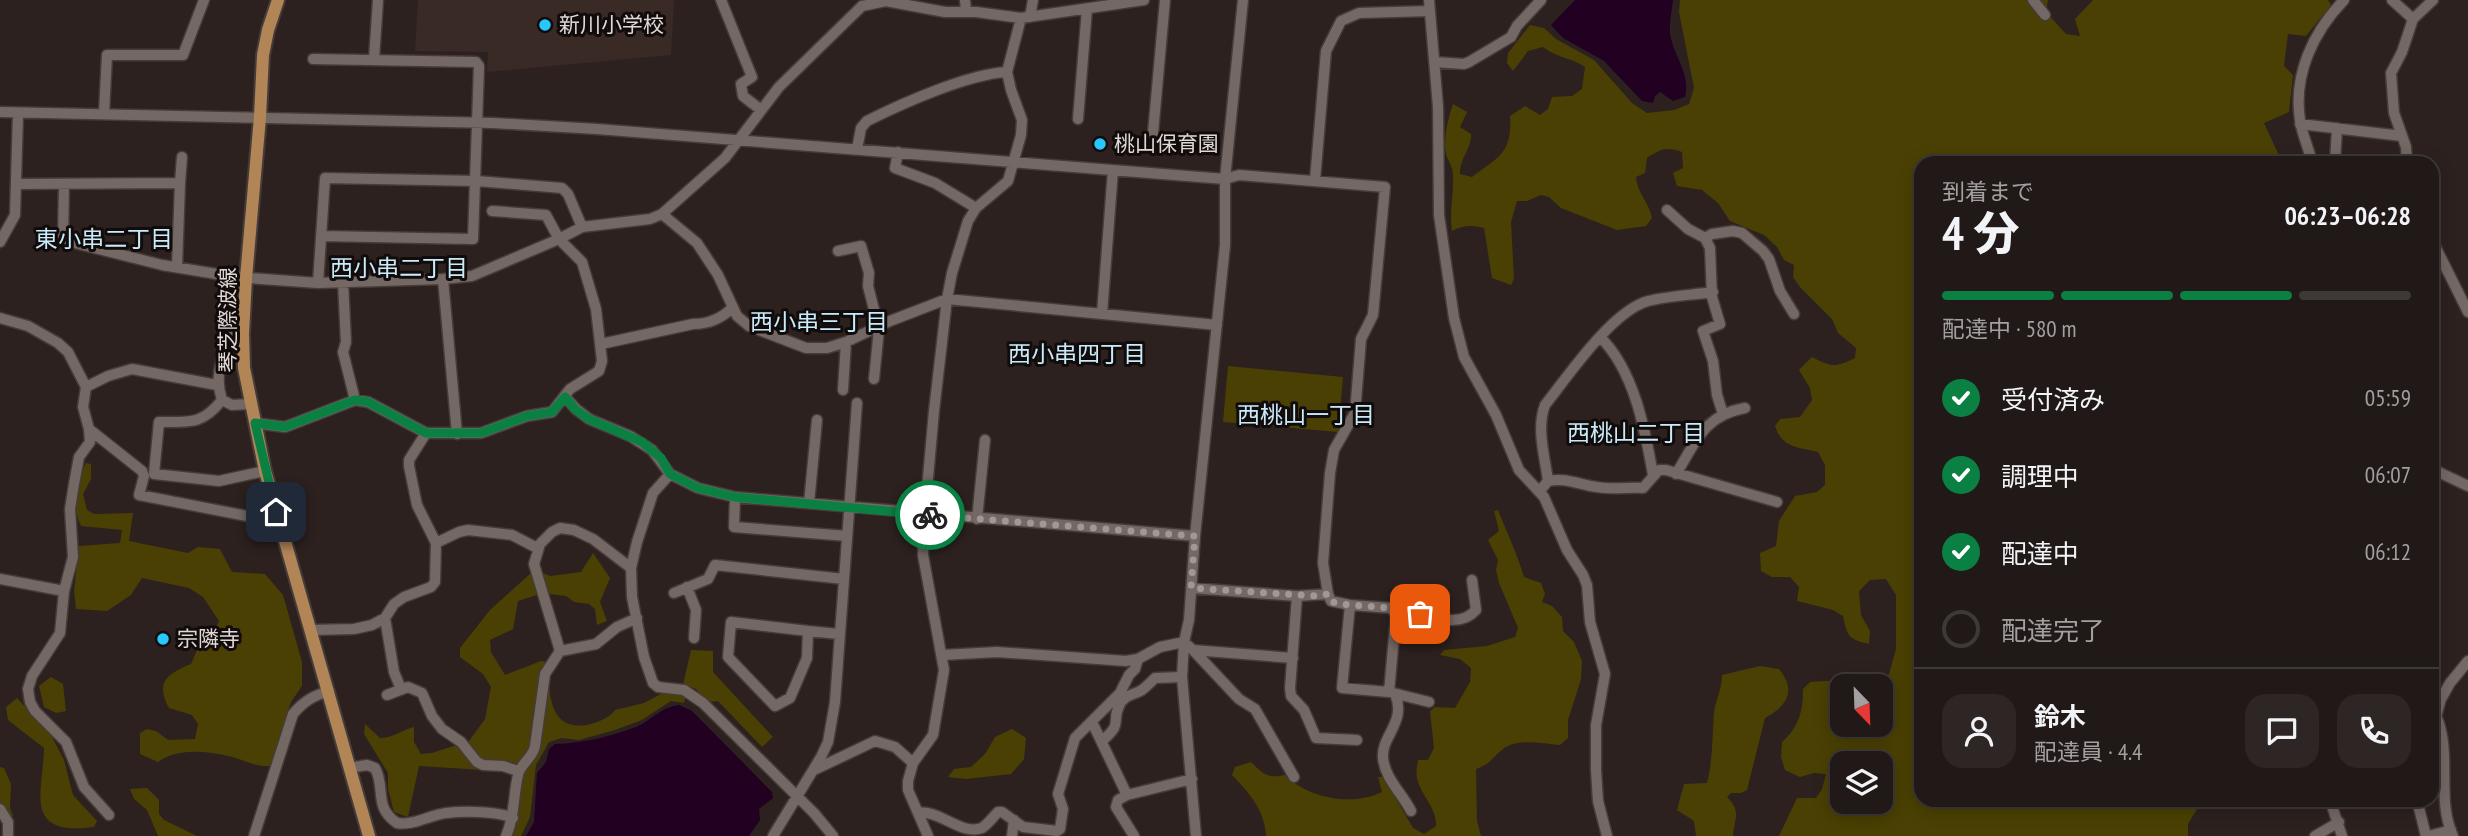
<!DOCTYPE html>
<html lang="ja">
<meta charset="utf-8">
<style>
:root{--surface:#211917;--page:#2d2624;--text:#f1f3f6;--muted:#a2a0a1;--line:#3e3836;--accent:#0b8043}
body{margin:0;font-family:"PT Sans Narrow","Noto Sans JP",sans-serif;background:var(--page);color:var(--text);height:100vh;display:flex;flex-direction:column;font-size:26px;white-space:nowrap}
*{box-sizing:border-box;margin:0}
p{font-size:23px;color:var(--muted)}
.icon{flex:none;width:38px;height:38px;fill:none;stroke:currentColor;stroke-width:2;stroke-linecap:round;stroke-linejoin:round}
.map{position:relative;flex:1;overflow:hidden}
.sheet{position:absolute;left:1914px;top:156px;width:525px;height:651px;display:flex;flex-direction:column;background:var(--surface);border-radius:21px;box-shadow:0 4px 18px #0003,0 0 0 2px var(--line)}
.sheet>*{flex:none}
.needle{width:46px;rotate:157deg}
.buttons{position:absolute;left:1830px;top:674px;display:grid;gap:14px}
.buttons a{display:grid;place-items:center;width:63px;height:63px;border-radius:14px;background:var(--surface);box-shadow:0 4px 18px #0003,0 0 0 2px var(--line);font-size:35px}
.pin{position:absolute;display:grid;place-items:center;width:60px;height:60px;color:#fff;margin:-30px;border-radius:14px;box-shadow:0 4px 10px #0006}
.courier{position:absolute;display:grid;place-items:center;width:70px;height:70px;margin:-35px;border:5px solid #0b8043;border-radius:50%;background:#fff;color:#222;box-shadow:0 2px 9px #0007}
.summary em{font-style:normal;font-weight:800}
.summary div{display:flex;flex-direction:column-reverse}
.summary{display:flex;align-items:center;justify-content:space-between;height:119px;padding:0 28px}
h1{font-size:46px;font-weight:800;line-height:52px}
.bar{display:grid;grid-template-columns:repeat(4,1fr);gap:10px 7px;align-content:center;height:84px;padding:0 28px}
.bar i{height:9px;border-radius:5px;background:var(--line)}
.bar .active{background:var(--accent)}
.bar p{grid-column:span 4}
.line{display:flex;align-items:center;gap:18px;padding:0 28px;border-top:2px solid var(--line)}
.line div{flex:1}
.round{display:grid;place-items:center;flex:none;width:74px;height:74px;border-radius:21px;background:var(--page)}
ol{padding:0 28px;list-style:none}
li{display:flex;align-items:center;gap:21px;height:77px}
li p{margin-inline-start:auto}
li .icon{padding:7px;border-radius:50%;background:var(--accent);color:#fff;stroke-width:4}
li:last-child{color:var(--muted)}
li i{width:38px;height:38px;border:4px solid var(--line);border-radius:50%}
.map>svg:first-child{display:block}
.built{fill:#3a2a26}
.green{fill:#4a4003;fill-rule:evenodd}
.water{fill:#210022}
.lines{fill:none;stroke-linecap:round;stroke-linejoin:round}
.minor-casing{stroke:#453c3a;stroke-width:13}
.major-casing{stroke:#453c3a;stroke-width:16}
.minor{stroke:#746865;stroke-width:10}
.major{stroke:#b28557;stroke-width:12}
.done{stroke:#a09896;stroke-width:7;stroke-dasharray:0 12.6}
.route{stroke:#0b8043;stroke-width:9}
.poi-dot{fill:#27c8ff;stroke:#110c0b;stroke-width:2.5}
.labels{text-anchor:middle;stroke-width:6;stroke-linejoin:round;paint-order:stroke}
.poi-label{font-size:21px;fill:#dfd8d6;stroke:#110c0b;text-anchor:start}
.street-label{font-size:21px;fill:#dfd8d6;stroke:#110c0b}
.neighbourhood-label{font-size:23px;fill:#c9eaf9;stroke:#110c0b}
</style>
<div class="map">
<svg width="2468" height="836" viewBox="0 0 2468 836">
<rect width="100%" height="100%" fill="#2c211f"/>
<path class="built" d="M 418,0 L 674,0 L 671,55 L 487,72 L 488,52 L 415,51 Z"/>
<path class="green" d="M 1680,0 L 2048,0 L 2046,12 L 2066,34 L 2080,36 L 2075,19 L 2093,0 L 2328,0 L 2331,5 L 2306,36 L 2288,34 L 2284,66 L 2293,75 L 2289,112 L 2264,123 L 2281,160 L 2302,160 L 2301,163 L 1922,163 L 1922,800 L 2217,800 L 2218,804 L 2197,809 L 2188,824 L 2188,836 L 1779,836 L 1797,798 L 1816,798 L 1822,789 L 1826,774 L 1814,773 L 1800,777 L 1785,770 L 1781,757 L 1782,742 C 1799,727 1803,711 1803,689 L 1810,682 L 1843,680 L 1848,686 L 1843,686 L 1843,724 L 1881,724 L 1881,686 L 1876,686 L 1889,674 L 1896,649 L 1896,595 L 1886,579 L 1870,580 L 1859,591 L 1861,615 L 1870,631 L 1869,644 C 1848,639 1847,636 1843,616 L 1833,610 L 1797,601 L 1799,587 L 1790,577 L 1772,577 L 1761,571 L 1760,553 L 1776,546 L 1779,521 L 1795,496 L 1817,492 L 1825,485 L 1825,465 L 1818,452 C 1798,447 1782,448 1775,426 L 1780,419 L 1800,417 L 1812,400 L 1810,388 L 1799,370 L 1812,357 C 1831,367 1835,368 1855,358 L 1856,348 L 1838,333 L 1832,319 L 1800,287 L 1793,277 L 1794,265 L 1784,260 L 1777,247 L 1764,235 L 1730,221 L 1718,203 L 1702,190 L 1677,186 L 1673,173 L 1683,168 L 1682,152 C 1668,146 1659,149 1647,158 L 1645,173 L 1636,177 C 1637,193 1649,202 1652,218 L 1646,226 L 1617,230 L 1561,208 L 1549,197 L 1541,195 L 1527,201 L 1517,201 L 1511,222 L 1514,279 L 1511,285 L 1492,278 L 1484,228 C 1472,225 1463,225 1452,231 C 1449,211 1454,195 1453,175 C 1453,167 1448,161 1446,154 C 1443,138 1448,119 1453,104 L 1467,112 L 1460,127 L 1471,134 C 1472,149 1459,158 1460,174 L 1472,177 C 1499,156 1512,154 1510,116 L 1525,106 L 1540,115 L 1548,109 L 1552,97 L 1572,96 L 1582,89 L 1585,67 C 1571,57 1556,58 1543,47 L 1528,51 L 1513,71 L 1507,63 L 1508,53 L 1530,25 L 1544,28 L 1556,39 L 1594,60 L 1632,103 L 1647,113 L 1674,110 L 1689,104 L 1694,88 L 1679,12 ZM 1843,763 L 1881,763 L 1881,802 L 1843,802 Z
M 1228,366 L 1343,377 L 1338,432 L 1223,422 Z
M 86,463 L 91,464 L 91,479 L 83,494 L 87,510 L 94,514 L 133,513 L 129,541 L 188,553 L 198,547 L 220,549 L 232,572 L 265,574 L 283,595 L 302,662 L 302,686 L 291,702 L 270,766 C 254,767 243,759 228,756 C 206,751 177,748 158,762 L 140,754 L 140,733 L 147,729 L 156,731 L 168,740 L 195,739 L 198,724 L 192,715 L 169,708 C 155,682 167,674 191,664 L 202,639 L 215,630 L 219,621 L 203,597 L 189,588 L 142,578 L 131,595 L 107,611 L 76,609 L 74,591 L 79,546 L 120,543 L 122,530 L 81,526 C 71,505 76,483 86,463 Z
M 1498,510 C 1507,533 1517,553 1524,577 L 1541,583 L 1545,594 L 1542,602 L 1552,606 L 1562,617 L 1563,631 L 1574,642 L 1582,661 L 1581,679 L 1568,720 L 1568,738 L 1560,745 C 1545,744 1522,739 1508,746 C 1495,752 1494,763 1476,769 L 1477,821 L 1481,836 L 1266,836 C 1265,810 1249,793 1232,775 L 1235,767 L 1251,762 C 1263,774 1268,779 1285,775 C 1308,798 1352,807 1382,792 L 1378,777 L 1383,777 L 1413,828 L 1424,834 L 1436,826 C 1437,808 1421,796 1417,778 C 1416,773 1417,766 1418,760 L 1428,760 L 1434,748 L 1430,711 L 1435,707 L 1455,708 L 1470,682 L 1471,668 L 1460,659 L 1440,655 L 1444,650 L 1487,646 L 1515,637 L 1518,628 L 1499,583 L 1496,570 L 1498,560 L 1488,540 L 1499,531 L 1494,511 Z
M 593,553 L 610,578 L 600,602 L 607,621 L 597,625 L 595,609 L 589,604 L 574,602 L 566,596 L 550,594 L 537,595 L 518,601 L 513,629 L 490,640 L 491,652 L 505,675 L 541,661 L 547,662 C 550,691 547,731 587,725 C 596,723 610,718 615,710 L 644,703 L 661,694 L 677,692 L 683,685 L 691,650 L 713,651 L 713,672 L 773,737 L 762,747 L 718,701 L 707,702 L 696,689 L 688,686 L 684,703 L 671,701 L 642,720 L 615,730 L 579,740 L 562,738 L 549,742 L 536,765 L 530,817 L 521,836 L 509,836 L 517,817 L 522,775 L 513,762 L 494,763 L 483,770 L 419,766 L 408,817 L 394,812 L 388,789 L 388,773 L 364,734 L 365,724 L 380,738 C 393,738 402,730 414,727 L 414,742 L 421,754 L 432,753 L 469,741 L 485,719 L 491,687 L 483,674 L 460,657 L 460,648 L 490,610 L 531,573 L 541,572 L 550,576 L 581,572 Z
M 1760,666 L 1779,669 C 1797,691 1787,706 1765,718 L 1747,790 L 1741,793 L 1731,793 L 1727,797 C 1742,812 1734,818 1733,836 L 1696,836 L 1694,821 L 1677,810 L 1684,784 L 1707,783 C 1713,760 1712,737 1714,712 C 1716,699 1722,689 1722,675 Z
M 51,677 L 63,684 L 66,711 L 56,713 L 44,707 L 39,686 Z
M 17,698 L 51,735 L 64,760 L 73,795 L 97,821 L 94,827 C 22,836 43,793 44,748 L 8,720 L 6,707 Z
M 1012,729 L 1026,738 L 1024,759 L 1011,774 L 966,779 L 948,777 L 954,769 L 971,767 L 985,754 L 995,737 Z
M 0,767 L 4,768 L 11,784 L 10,808 L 13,816 L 4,819 L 0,817 Z
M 147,788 L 159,800 L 159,814 L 164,820 L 197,836 L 158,836 L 147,810 L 134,799 L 130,789 Z"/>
<path class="water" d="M 1575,0 L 1673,0 C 1672,10 1669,23 1670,33 C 1673,56 1691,73 1685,97 L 1673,101 L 1660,92 L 1655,96 L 1653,103 L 1642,101 L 1604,61 L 1563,38 L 1551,25 Z
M 679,705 L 692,711 L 772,792 L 773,798 L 759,809 L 760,820 L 749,836 L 526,836 L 534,822 L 537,773 L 546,762 L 549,749 L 555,744 C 583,743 609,737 636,727 C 652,720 661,707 679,705 Z"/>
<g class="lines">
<defs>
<path id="minor" d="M 721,0 L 752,77 L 741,84 L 743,96 L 761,110
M 965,0 L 966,11
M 1429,0 L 1438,107 L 1439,215 L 1454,318 L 1464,357 L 1496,415 L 1519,470 L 1544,497 L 1567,550 L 1583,575 L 1587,585 L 1590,622 L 1605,674 L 1596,725 L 1596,770 L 1598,801 L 1607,836
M 2033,0 L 2045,15
M 2392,0 L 2413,19
M 1030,17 L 1033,0
M 313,59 L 476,62 L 479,66 L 473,239 L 321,236
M 374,59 L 378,0
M 1434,62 L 1464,64 L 1469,62 L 1511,37 L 1517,26 L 1541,0
M 0,112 L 493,123 L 597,129 L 1225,179 L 1239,175 L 1385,187 L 1373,315 L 1361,339 L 1355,413 L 1334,450 L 1330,473 L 1323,563 L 1328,594
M 104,113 L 107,55 L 183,55 L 204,0
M 1078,119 L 1087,9
M 2300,124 L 2402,136
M 1153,133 L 1165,0
M 857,149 L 861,128 L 867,121 C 903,103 968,74 1007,72
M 898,152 L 895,168 L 935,183 L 976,208
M 2312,163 C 2309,148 2302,135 2300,120 C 2293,75 2313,32 2344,0
M 2335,163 L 2337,128
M 2407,163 L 2406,147 L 2394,113 L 2391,73 L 2402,52 L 2413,19 L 2433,0
M 1315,180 L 1326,51 L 1341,21 L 1359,13 L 1430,11
M 180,183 L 182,157
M 16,184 L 180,183 L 177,267
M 64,184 L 63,240 L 162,265 L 235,277 L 318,283 L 443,279 L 472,276 L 559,239 L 582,227 L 650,219 L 662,214 L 725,158 L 779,87 L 862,6 L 886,1 L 945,12 L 976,12 L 1021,18 L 1144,0
M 1667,210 L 1688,229 L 1705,238 L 1710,248 L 1712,297 L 1720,324 L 1703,331 L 1713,361 L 1717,395 L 1723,414
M 662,214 L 697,243 L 718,275 L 737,316 L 749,326 L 806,348 L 827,348 L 846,342 L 890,321 L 947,299 L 1217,325
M 1705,238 L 1712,234 L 1733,231 L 1742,233 L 1763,251 L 1769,259 L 1780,291 L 1794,314
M 2432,240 L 2468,312
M 0,242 L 15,215 L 18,113
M 838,251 L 861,246 L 869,273 L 868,286 L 879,329 L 874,379
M 443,279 L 457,434
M 343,282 L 346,342 L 343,352 L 355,400
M 318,283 L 325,178 L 477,181 L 562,188 L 568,194 L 582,227
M 1102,314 L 1113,170
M 0,318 L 28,326 L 58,343 L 68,352 L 86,387 L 83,407 L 89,429 L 142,471 L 144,476 L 139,495 L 247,516 L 264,517 L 277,512
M 243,334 L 229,337 C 222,359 214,376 222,400 L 232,405 L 250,404
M 1600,337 C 1634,370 1645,429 1653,475
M 601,344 L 693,324 C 709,324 721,319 732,308
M 86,387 L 108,376 L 132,369 L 217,385
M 843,390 L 846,342
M 565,397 L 576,409 L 589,419 L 630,436 L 652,450 L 670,474 L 698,488 L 735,497 L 1195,536
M 222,400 C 202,425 190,422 159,422 L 154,474 L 219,481 L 265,471
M 255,423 L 285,427 L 355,400 L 368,402 L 426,433 L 481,433 L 527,416 L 552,412 L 570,389 L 599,371 L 602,361 L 596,309 L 582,262 L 559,239 L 546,215 L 492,211
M 89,429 L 90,442 L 79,457 L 74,484 L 70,509 L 73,557 L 64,591 L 60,633 L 32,676 L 28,689 L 30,702 L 35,711 L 66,742 L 84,787 L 109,815
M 2432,469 L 2468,486
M 670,474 L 653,493 L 637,542 L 631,568 L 632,597 L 644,657 L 653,683 L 658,687 L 684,690 L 703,703 L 814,813 L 833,836
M 1676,474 C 1696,442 1704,415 1745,408
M 1548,481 C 1545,457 1536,429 1545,405 C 1568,376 1612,311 1648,301 C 1668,296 1692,295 1713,292
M 1539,492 L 1548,481 C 1566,477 1579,485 1597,487 C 1612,490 1628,487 1643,488 L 1659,470 L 1666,470 L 1777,502
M 735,497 L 734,527 L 847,536
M 809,503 L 817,420
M 977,519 L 985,440
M 436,543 L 459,532 L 468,530 L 512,535 L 537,548
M 631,568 L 593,539 L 574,530 L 560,528 L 552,532 L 540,544 L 534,564 L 560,651 L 596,644 L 617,627 L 637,618
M 0,579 L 64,591
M 687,587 L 696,610 L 694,638
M 1191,588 L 1297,596 L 1328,594 L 1331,601 L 1350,605
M 674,593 L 708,579 L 715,565 L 844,579
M 1297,596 L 1290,688 L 1291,696 L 1304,710 L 1316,738 L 1357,740
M 1350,605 L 1391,608 L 1396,615 L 1389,692 L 1342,688 Z
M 1395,611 C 1420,609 1456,633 1476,610 L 1472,580
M 385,618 L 394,672 L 401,689
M 731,622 L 808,631 L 807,658 L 790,698 L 775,706 L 728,657 Z
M 310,630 L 354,629 L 372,625 L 385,618 L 394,604 L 404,597 L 431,587 L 435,582 L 436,543 L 417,505 L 409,466 L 409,460 L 426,433
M 808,631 L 839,634
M 1193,650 L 1239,699 L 1255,709 L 1294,777
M 942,655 L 997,652 L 1126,661 L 1138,659 L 1160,647 L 1184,642 L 1193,650 L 1293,658
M 1393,693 L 1429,702
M 1395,694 C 1407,722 1381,736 1383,758 C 1385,779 1402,793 1411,811
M 387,695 L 408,687 L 422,693 L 432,716 L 442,729 L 461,742 L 477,762 L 483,765 L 503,766 L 518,771
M 2437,718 C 2452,755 2436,799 2453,836
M 2435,720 L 2441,699 L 2450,683 L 2468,661
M 1092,722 L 1127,795 L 1192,779
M 1102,741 C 1124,722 1111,723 1119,706 C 1123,695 1134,695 1142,690 C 1147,686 1151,682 1155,678 L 1182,677
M 349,768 L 367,765 L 375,768 C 386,788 373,807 397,823 C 413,826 430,815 446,813 C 463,811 497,811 513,818
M 814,770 L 875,741 L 895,747 L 913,763
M 2432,782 L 2443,778
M 1127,795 L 1118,800 L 1116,807 L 1134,836
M 2330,800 L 2342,836
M 2417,800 L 2426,836
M 0,809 L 8,822 L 8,836
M 918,813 C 939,809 961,836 982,828 C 988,824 993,817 998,812 L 1002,812 L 1023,827 L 1057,831 L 1060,829 L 1063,809 L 1058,794 L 1075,738 L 1120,693 L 1129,675 L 1135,669 L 1138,659
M 254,836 L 293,714 C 304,701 313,696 329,691
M 506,836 C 515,816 513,796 518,775 C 520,764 533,758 535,746 L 545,674 L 560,651
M 773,836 L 821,757 L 828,742 L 835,702 L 857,403
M 928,836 L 908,790 L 908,781 L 913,763 L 933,735 L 944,670 L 923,555 L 923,533 L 934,411 L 947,299 L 952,273 L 968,221 L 976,208 L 1008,181 L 1021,135 L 1022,120 L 1011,90 L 1007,72 L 1021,18
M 1012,836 L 1014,820
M 1196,836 L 1182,677 L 1184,642 L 1189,620 L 1195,536 L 1225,245 L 1225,179 L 1243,0
M 2315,836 L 2339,822
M 2429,836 L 2451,830"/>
<path id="major" d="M 278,0 L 268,30 L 263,55 L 260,117 L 246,278 L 243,334 L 244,368 L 265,471 L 369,836"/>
</defs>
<use href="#minor" class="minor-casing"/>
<use href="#major" class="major-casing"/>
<use href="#minor" class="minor"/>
<use href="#major" class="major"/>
</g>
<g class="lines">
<path class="done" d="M 930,515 L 1195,536 L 1191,588 L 1316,596 L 1328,594 L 1331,601 L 1338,604 L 1391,608 L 1395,611 L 1420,614"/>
<path class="route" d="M 276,512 L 255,423 L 285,427 L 355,400 L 368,402 L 426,433 L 481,433 L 527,416 L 552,412 L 565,397 L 576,410 L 589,419 L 642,442 L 661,458 L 670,474 L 698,488 L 735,497 L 930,515"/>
</g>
<g class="poi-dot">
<circle cx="545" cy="25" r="7"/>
<circle cx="1100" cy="144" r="7"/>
<circle cx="163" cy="639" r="7"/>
</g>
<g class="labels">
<g class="poi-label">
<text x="559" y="32">新川小学校</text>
<text x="1114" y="151">桃山保育園</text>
<text x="177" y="646">宗隣寺</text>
</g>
<g class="street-label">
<text transform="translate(228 320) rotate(-90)" y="7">琴芝際波線</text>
</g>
<g class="neighbourhood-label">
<text x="104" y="247">東小串二丁目</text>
<text x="399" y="276">西小串二丁目</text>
<text x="819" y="330">西小串三丁目</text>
<text x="1077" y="362">西小串四丁目</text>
<text x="1306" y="423">西桃山一丁目</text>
<text x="1636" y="441">西桃山二丁目</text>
</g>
</g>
</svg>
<div class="buttons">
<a><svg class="needle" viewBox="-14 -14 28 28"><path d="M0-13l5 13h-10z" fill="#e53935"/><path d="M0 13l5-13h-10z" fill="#a2a0a1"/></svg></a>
<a><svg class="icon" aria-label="layers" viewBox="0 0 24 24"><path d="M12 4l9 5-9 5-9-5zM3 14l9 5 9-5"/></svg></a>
</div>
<div class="pin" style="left:1420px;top:614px;background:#ea580c"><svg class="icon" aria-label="bag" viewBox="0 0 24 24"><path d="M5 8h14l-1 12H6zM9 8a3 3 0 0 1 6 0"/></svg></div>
<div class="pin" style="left:276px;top:512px;background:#1f2937"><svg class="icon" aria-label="home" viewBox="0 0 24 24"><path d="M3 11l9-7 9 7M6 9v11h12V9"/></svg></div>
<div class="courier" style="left:930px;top:515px"><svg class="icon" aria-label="bike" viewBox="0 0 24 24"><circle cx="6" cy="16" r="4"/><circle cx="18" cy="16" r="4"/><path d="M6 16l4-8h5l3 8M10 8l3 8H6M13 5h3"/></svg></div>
<section class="sheet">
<div class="summary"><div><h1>4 分</h1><p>到着まで</p></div><em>06:23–06:28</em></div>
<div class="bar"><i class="active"></i><i class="active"></i><i class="active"></i><i></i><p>配達中 · 580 m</p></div>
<ol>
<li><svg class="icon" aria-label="check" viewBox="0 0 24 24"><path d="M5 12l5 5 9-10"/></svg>受付済み<p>05:59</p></li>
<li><svg class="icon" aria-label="check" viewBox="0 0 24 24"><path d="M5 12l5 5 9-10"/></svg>調理中<p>06:07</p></li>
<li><svg class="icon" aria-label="check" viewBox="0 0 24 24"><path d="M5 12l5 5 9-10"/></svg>配達中<p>06:12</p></li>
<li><i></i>配達完了</li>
</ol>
<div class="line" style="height:126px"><a class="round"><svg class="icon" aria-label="person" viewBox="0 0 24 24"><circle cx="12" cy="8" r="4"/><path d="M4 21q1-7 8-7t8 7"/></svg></a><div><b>鈴木</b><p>配達員 · 4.4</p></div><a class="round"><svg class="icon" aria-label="chat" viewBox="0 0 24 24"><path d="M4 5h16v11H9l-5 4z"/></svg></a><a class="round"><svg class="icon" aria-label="phone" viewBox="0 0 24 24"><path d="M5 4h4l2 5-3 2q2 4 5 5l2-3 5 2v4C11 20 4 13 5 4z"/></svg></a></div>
</section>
</div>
